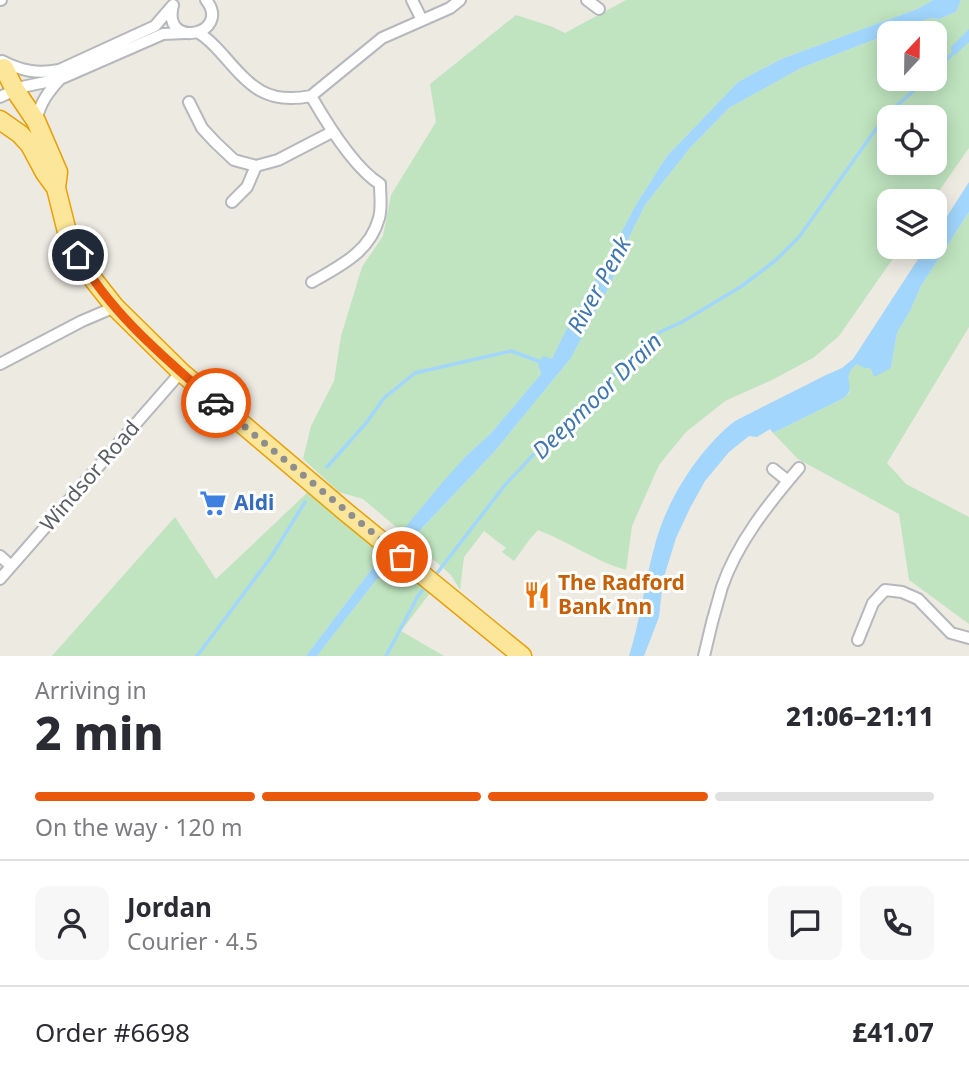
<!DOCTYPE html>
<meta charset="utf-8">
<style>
:root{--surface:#fff;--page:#f7f7f7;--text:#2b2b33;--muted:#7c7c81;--line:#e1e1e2;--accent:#ea580c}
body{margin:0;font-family:"Noto Sans",sans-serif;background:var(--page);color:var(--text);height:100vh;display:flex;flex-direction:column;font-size:26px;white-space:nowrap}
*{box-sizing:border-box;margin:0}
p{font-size:23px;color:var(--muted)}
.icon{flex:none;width:38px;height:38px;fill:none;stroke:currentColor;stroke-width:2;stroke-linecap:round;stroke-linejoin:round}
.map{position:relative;height:656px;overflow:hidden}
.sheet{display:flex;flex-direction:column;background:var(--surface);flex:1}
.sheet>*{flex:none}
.needle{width:46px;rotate:22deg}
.controls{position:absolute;left:877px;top:21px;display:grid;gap:14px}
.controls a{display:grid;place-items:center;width:70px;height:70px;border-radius:14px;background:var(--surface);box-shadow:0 4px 18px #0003;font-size:35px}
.pin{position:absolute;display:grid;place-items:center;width:60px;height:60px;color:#fff;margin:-30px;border:4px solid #fff;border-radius:50%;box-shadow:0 2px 7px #0007}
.courier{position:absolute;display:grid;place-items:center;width:70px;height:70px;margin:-35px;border:5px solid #ea580c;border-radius:50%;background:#fff;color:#222;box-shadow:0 2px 9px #0007}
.headline em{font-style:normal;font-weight:800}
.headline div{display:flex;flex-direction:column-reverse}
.headline{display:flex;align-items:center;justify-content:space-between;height:119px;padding:0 35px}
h1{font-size:46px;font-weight:800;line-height:52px}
.bar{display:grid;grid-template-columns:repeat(4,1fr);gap:10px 7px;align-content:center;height:84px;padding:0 35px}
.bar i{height:9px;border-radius:5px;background:var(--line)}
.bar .current{background:var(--accent)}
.bar p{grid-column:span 4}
.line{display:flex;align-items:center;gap:18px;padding:0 35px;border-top:2px solid var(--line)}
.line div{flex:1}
.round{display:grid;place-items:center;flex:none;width:74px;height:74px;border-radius:14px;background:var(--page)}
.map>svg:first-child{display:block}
.green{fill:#bfe4bf;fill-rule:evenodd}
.water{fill:#a2d6fd}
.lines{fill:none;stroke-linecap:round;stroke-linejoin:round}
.stream{stroke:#a2d6fd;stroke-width:3.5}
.minor-casing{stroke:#b5b8bc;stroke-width:14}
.trunk-casing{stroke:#e9a006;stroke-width:21}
.minor{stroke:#fff;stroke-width:10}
.trunk{stroke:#fce69a;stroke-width:18}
.done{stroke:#8d8f8f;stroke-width:7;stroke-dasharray:0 12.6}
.route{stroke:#ea580c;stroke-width:9}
.labels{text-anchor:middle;stroke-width:6;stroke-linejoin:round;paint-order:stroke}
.street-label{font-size:21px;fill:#5a5e62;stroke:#fff}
.shop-label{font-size:21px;font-weight:bold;fill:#366cbe;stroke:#fff;text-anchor:start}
.food-label{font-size:21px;font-weight:bold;fill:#c56008;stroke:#fff;text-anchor:start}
.water-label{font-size:23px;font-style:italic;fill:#4077ae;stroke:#fff}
</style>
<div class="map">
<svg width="969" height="656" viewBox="0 0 969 656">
<rect width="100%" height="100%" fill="#edeae2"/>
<path class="green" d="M 626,0 L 933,0 L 917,9 L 781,59 L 738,82 L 667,156 L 637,203 L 602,268 L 568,326 L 552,360 L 538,364 L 541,374 L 491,433 L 465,457 L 402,532 L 363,499 L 339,492 L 303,459 L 311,426 L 334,381 L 341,336 L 362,267 L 383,236 L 391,195 L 436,122 L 430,84 L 516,15 L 553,27 L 565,33 Z
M 961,0 L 969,0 L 969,148 L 932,201 L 889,201 L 889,247 L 901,247 L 839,336 L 813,358 L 772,380 L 725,401 L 686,432 L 659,465 L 632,526 L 626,570 C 595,561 569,542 538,530 L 530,539 L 514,561 L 502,552 L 506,548 L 484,531 L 464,557 L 460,590 L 451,575 L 411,540 L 495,451 L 571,358 L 612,281 L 621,254 L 645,205 L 690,148 L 729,108 L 801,68 L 889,34 L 889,79 L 934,79 L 934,33 L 891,33 L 930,18 L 939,19 L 956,12 ZM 889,117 L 934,117 L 934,163 L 889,163 Z
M 969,212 L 969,327 L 887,463 L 906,484 L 969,517 L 969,624 L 909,580 L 899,514 L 798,459 L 773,433 L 844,398 L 849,393 C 850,379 844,374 857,364 L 864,368 L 869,368 L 872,371 L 891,368 L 897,333 L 910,311 L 921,286 Z
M 308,492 L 383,554 L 306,656 L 52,656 L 175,517 L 216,579 Z
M 391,561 L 430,593 L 401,631 L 444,656 L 317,656 Z"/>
<path class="water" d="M 933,0 L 961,0 L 956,12 L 939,19 L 930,18 L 801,68 L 729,108 L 690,148 L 645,205 L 621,254 L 612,281 L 571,358 L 495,451 L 391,561 L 317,656 L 306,656 L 383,554 L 441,484 L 465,457 L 491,433 L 541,374 L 538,364 L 543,356 L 552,359 L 568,326 L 602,268 L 637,203 L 667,156 L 738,82 L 781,59 L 917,9 Z
M 969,29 L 969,42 L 955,55 L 950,48 Z
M 969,182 L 969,212 L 921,286 L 910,311 L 897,333 L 891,368 L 874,377 L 872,371 L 869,368 L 864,368 L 857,364 C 839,378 858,386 844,398 L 773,433 L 770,429 L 757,437 L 749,436 L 729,452 L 705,481 L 690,508 L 676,538 L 663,580 L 659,617 L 644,656 L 629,656 C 641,618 645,579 656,541 C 668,498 700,448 735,421 L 826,375 L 842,368 L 853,359 L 926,247 L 934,247 L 935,235 Z"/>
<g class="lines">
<path class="stream" d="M 934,72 L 955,51
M 327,467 L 367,422 L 384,398 L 415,373 L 511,351 L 541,362
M 434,577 L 505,485 L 570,416 L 660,332 L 682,322 L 742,286 L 776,260 L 799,237 L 886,115 L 927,79
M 197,656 L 271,557 L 305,502
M 386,656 L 418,596 L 427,585"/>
<defs>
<path id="minor" d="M 0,0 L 1,0
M 412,0 L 422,20
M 587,0 L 599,9
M 173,5 C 161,51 233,34 206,0
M 199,33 C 209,39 215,46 223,55 C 250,86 266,105 311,96 L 382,38 L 450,8 L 460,0
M 2,61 C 21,71 38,74 59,70 L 155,26 L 173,5
M 311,96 C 326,122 354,168 380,184 C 380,195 382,208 379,218 C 370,252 340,266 312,282
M 0,97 L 22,87 L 60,79 L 163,34 L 185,33
M 189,102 L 202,128 L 215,142 L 234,160 L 256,166
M 36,121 C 40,103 48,92 60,79
M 256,166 L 278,160 L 332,132
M 232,202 L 247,187 L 256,166
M 0,364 L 82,321 L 115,307
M 773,469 L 788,481
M 0,556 L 11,566
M 0,579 L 181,372
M 858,640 L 873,603 L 885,590 L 902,592 L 918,599 L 951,633 L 969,638
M 704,656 C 709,633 715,610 722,587 C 737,543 769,503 799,468"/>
<path id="trunk" d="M 4,68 L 15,90 L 36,121 L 58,172 L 56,188 L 68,236 L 89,274 L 115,307 L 181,372 L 347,513 L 522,656
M 0,120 L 20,134 L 30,145 L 45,173 L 56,188"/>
</defs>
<use href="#minor" class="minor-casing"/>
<use href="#trunk" class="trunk-casing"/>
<use href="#minor" class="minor"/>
<use href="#trunk" class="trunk"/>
</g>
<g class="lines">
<path class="done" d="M 216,403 L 402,557"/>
<path class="route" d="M 78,255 C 111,314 166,359 216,403"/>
</g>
<defs>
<symbol id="supermarket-bare" viewBox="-9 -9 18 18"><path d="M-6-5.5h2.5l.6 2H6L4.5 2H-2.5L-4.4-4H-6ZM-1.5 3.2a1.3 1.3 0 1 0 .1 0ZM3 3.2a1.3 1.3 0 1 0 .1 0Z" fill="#3f7fe0" stroke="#fff" stroke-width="2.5" paint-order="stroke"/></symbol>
<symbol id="restaurant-bare" viewBox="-9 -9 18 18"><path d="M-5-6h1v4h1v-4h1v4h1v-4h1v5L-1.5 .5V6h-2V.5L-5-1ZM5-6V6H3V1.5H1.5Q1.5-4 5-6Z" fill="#e8710a" stroke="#fff" stroke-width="2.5" paint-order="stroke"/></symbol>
</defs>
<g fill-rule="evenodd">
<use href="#supermarket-bare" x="194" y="484" width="38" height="38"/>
<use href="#restaurant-bare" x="518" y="576" width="38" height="38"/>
</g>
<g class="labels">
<g class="street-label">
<text transform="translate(90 476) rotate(-49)" y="7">Windsor Road</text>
</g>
<g class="shop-label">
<text x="234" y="510">Aldi</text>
</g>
<g class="food-label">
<text x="558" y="590">The Radford<tspan x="558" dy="24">Bank Inn</tspan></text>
</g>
<g class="water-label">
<text transform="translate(599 285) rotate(-61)" y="8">River Penk</text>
<text transform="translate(597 396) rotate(-44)" y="8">Deepmoor Drain</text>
</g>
</g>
</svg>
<div class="controls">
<a><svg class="needle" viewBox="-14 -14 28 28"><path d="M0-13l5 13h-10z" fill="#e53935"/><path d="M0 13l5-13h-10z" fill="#7c7c81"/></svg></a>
<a><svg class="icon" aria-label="locate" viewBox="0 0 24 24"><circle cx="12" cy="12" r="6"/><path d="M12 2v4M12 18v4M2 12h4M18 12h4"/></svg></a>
<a><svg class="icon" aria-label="layers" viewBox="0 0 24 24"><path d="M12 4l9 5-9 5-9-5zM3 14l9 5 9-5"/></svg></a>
</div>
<div class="pin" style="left:402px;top:557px;background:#ea580c"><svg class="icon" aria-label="bag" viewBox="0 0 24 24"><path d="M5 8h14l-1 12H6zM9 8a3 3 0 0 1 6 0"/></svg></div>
<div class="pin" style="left:78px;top:255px;background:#1f2937"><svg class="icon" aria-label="home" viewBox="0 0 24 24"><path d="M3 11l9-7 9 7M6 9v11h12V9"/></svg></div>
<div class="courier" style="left:216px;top:403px"><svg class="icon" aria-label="car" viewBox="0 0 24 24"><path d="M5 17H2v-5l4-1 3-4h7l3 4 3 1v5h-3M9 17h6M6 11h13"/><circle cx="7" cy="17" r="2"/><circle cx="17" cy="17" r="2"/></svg></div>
</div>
<section class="sheet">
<div class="headline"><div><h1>2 min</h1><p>Arriving in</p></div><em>21:06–21:11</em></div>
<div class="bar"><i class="current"></i><i class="current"></i><i class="current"></i><i></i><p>On the way · 120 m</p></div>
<div class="line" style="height:126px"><a class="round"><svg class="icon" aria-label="person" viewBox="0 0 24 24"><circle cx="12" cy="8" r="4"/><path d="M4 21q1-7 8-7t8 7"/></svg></a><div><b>Jordan</b><p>Courier · 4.5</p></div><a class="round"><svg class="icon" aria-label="chat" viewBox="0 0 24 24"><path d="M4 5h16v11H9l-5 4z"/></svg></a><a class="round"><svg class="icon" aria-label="phone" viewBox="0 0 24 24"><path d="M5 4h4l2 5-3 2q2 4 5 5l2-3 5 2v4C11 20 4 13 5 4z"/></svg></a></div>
<div class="line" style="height:91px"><div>Order #6698</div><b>£41.07</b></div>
</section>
